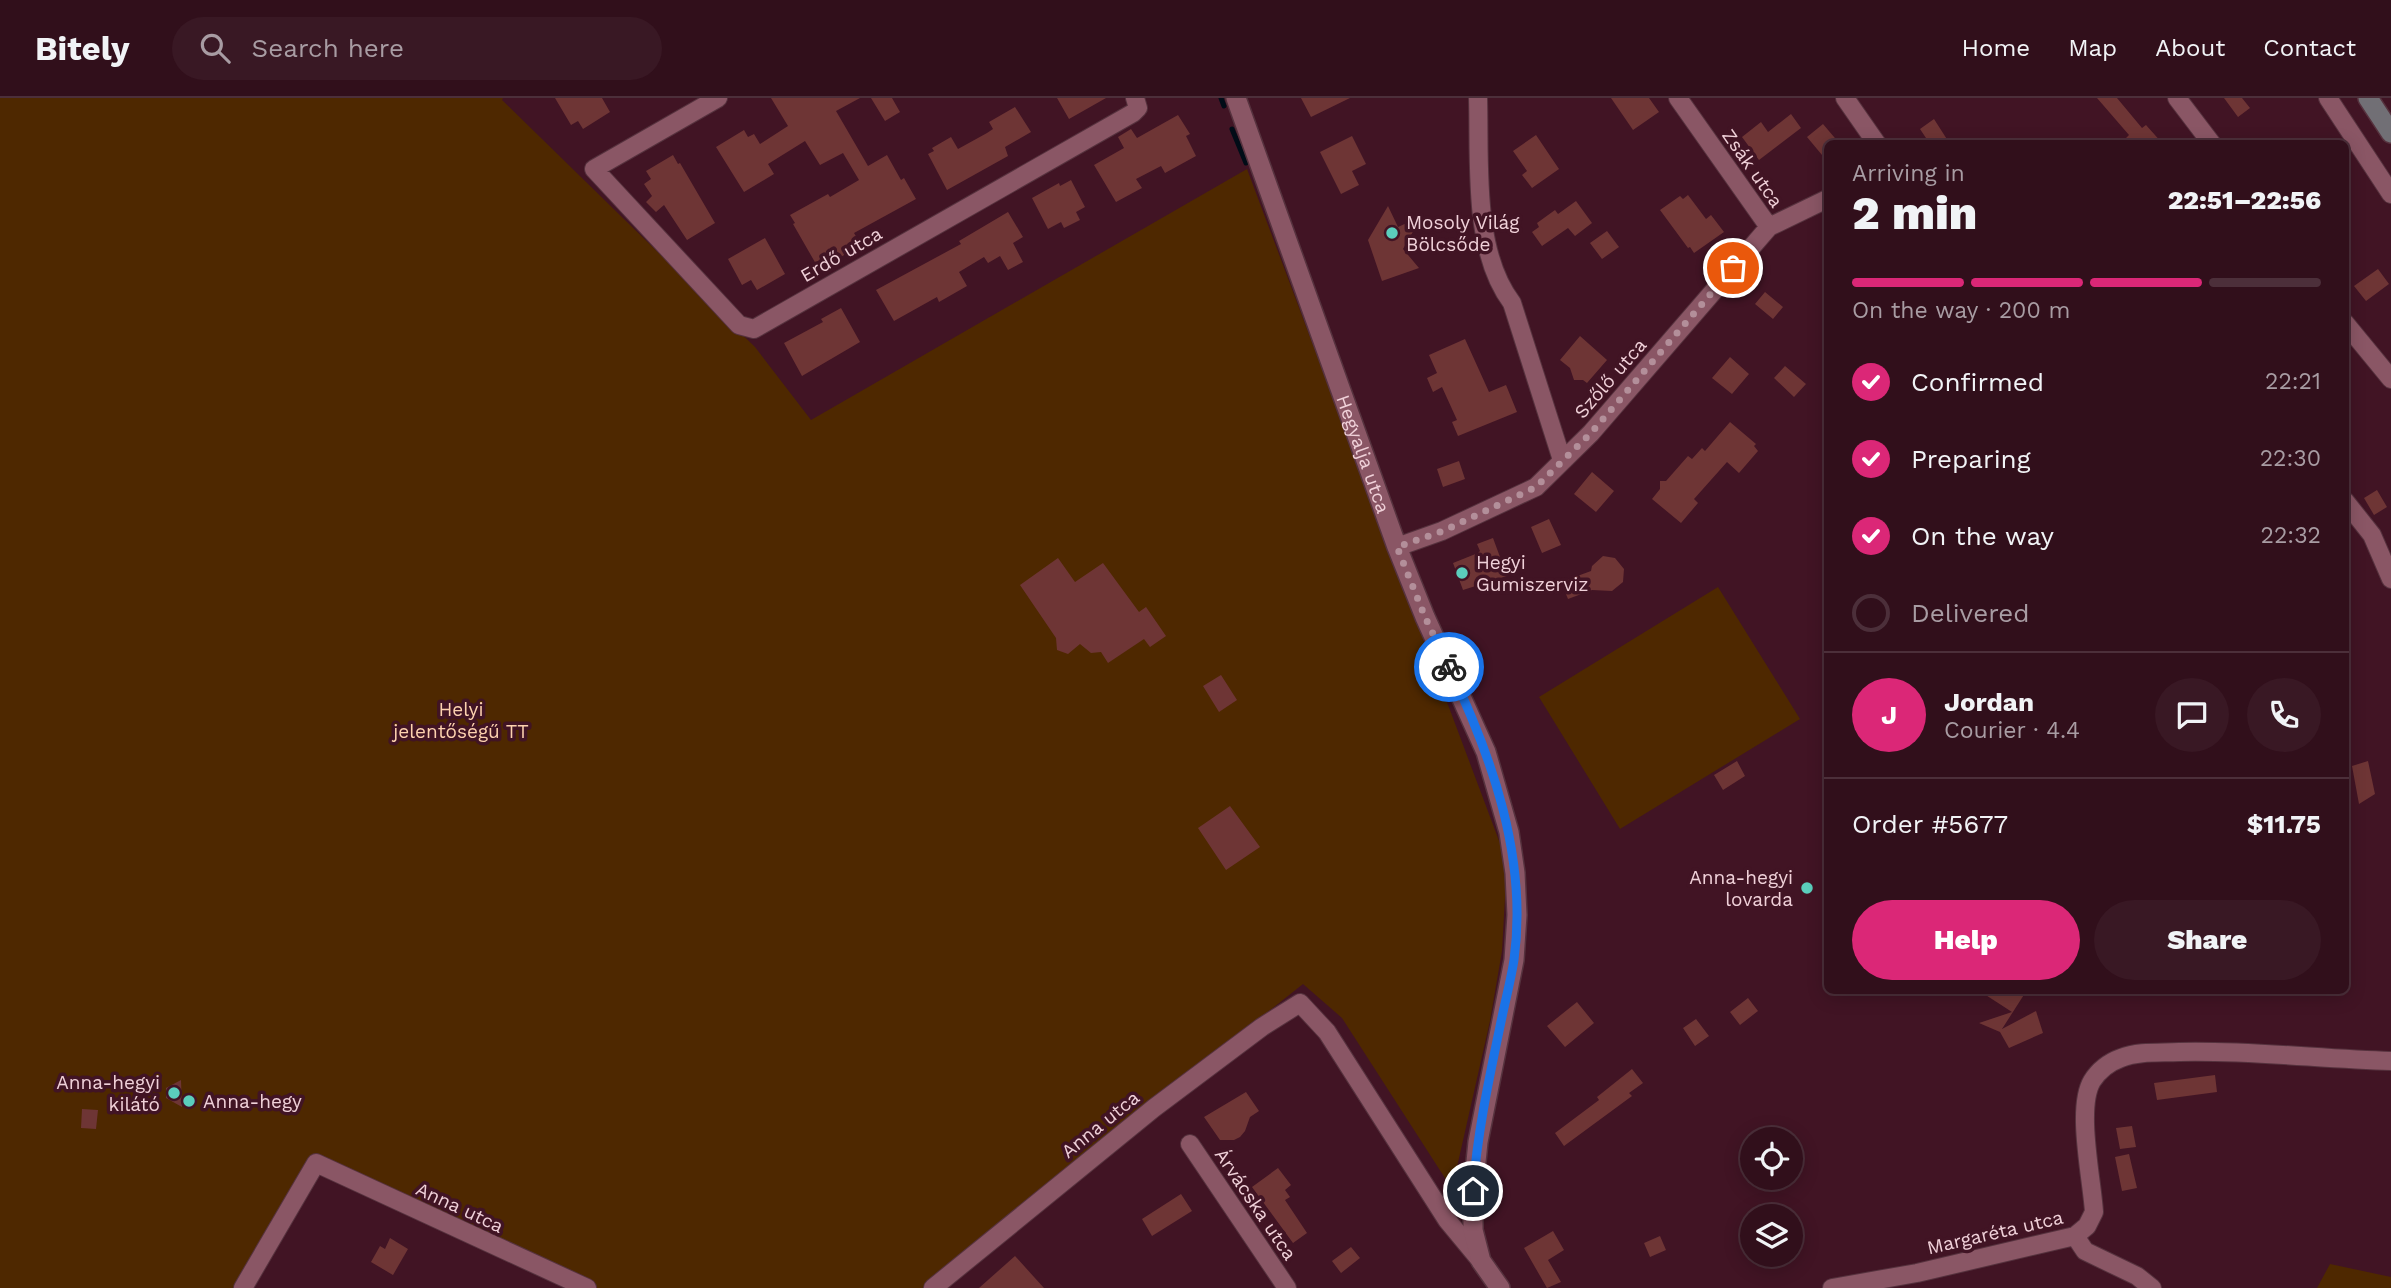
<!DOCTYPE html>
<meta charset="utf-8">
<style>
:root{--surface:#310f1b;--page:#391824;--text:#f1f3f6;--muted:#a89ca3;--line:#4c2f3a;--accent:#db2777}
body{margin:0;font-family:"Work Sans",sans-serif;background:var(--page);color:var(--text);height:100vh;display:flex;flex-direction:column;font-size:26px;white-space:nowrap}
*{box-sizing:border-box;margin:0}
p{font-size:23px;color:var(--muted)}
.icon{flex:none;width:38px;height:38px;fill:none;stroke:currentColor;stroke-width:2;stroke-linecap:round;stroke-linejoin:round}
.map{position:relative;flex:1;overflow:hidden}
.details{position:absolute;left:1824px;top:42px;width:525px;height:854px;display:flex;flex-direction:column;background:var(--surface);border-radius:10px;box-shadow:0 4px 18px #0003,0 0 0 2px var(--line)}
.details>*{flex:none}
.tools{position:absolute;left:1740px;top:1029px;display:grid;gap:14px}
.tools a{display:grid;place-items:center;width:63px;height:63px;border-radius:50%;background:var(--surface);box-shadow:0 4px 18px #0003,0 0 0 2px var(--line);font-size:35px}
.pin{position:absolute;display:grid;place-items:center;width:60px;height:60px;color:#fff;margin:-30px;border:4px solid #fff;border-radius:50%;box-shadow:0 2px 7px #0007}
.courier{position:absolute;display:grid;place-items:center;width:70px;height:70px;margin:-35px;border:5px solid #1a73e8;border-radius:50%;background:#fff;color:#222;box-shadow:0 2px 9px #0007}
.summary em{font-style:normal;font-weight:800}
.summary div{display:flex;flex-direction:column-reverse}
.summary{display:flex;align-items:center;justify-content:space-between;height:119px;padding:0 28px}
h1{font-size:46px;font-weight:800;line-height:52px}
.bar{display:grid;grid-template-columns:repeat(4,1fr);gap:10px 7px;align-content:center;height:84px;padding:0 28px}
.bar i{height:9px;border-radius:5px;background:var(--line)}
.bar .selected{background:var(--accent)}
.bar p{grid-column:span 4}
.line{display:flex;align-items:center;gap:18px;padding:0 28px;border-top:2px solid var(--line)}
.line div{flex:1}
.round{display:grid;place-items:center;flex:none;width:74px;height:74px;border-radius:37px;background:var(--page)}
ol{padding:0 28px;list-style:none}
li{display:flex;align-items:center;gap:21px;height:77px}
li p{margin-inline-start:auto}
li .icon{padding:7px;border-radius:50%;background:var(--accent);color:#fff;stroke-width:4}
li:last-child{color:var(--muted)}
li i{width:38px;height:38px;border:4px solid var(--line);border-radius:50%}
.cta{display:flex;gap:14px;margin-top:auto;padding:14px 28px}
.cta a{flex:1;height:80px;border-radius:42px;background:var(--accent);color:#fff;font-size:28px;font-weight:800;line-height:80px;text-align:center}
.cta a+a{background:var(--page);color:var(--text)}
header{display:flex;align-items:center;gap:42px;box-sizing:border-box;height:98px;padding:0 35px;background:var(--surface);border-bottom:2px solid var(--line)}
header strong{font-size:33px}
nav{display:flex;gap:38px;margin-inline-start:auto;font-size:24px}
.search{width:490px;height:63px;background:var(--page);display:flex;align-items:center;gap:18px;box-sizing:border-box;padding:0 24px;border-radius:38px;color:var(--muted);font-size:26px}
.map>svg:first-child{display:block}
.green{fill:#4e2800}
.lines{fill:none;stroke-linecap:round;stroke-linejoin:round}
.stream{stroke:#010c17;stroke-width:5}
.building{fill:#6e3535}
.minor-casing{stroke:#56323e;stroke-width:20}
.tertiary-casing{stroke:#56323e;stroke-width:22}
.secondary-casing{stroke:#56323e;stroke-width:22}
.minor{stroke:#8a5665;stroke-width:18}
.tertiary{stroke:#8a5665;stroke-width:19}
.secondary{stroke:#716f75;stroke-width:19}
.done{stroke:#b38f9a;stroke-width:7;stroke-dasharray:0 12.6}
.route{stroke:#1a73e8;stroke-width:9}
.poi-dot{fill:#5bcebc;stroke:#411424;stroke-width:2.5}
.labels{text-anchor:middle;stroke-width:7;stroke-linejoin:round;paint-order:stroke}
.street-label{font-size:19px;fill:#f0d1d9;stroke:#411424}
.poi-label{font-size:19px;fill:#f0d1d9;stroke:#411424;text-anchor:start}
.park-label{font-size:19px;fill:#fdd2af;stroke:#411424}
</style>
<header>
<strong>Bitely</strong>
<div class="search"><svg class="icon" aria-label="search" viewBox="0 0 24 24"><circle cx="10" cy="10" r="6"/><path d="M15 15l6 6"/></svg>Search here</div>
<nav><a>Home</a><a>Map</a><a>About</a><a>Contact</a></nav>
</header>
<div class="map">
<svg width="2391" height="1190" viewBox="0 0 2391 1190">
<rect width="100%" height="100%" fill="#411424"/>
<path class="green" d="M 0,0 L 503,0 L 502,2 L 755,249 L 811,322 L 1247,71 L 1507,764 L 1502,853 L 1490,923 L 1452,1091 L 1342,920 L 1303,886 L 1177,986 L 933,1190 L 587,1190 L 316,1065 L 243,1190 L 0,1190 Z
M 1718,489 L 1800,621 L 1620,731 L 1539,599 Z
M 2330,1166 L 2391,1179 L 2391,1190 L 2317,1190 Z"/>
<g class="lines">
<path class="stream" d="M 1221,0 L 1224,8
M 1232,31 L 1246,65"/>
</g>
<path class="building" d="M 555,0 L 602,0 L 610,14 L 583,31 L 578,23 L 571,27 Z
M 771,0 L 860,0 L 836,13 L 868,68 L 887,57 L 901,82 L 904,80 L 916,101 L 854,135 L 861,147 L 839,160 L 836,156 L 816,166 L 793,126 L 795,125 L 790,117 L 828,96 L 830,99 L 859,82 L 843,55 L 820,67 L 805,43 L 768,66 L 774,76 L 744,94 L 716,49 L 744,32 L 748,39 L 754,36 L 760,46 L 788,28 Z
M 871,0 L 892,0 L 900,14 L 885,23 Z
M 1057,0 L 1106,0 L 1069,21 Z
M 1301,0 L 1350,0 L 1311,19 Z
M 1611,0 L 1649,0 L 1659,14 L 1633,32 Z
M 2097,0 L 2117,0 L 2142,30 L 2146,27 L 2163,46 L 2120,46 L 2129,37 Z
M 2224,0 L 2242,0 L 2250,10 L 2238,19 Z
M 1015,9 L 1031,34 L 1005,49 L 1008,58 L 947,92 L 928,56 L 934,53 L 932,50 L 951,39 L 958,51 L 987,35 L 993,31 L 989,24 Z
M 1791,16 L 1801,30 L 1759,62 L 1742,39 L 1761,24 L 1768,34 Z
M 1178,17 L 1190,36 L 1186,38 L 1196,58 L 1165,75 L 1161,68 L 1136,81 L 1142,90 L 1116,104 L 1094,67 L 1124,50 L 1118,39 L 1131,31 L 1137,40 Z
M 1934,21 L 1950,46 L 1930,46 L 1920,31 Z
M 1823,26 L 1840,46 L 1827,46 L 1827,63 L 1807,39 Z
M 1536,37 L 1559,71 L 1532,90 L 1522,77 L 1527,73 L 1513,53 Z
M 1352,38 L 1366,66 L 1352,73 L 1359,87 L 1341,96 L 1320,54 Z
M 673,57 L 678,66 L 680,65 L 715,125 L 687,142 L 664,107 L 656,114 L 646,104 L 652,98 L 644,86 L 651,81 L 646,73 Z
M 1071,82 L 1085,109 L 1076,114 L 1080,122 L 1064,130 L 1061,124 L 1048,131 L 1032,100 L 1059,85 L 1060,88 Z
M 1688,97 L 1706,121 L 1711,117 L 1724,134 L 1694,155 L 1690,149 L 1688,150 L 1660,112 L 1680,98 L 1683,101 Z
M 1576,103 L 1592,125 L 1575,138 L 1568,130 L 1542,148 L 1532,134 L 1539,129 L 1537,125 L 1555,112 L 1558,116 Z
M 1388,108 L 1398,129 L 1422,118 L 1403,151 L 1419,170 L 1382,183 L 1368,142 Z
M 1008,114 L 1023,139 L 1013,145 L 1023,164 L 1008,172 L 1000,158 L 988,165 L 984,159 L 959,174 L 967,188 L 939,204 L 937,199 L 894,223 L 876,192 L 961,146 L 959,143 Z
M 1607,133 L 1619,149 L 1602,161 L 1590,145 Z
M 765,140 L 785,176 L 757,192 L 751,182 L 742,187 L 728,161 Z
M 2378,171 L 2389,186 L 2366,203 L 2354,188 Z
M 1765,194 L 1783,209 L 1773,221 L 1755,206 Z
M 841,210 L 860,244 L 802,278 L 784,245 L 823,224 L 821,221 Z
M 1580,238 L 1607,262 L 1587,285 L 1583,282 L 1574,282 L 1570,270 L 1560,262 Z
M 1465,241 L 1489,294 L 1506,287 L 1517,314 L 1458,338 L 1452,324 L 1457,322 L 1442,289 L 1433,294 L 1427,280 L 1437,275 L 1429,257 Z
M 1730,259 L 1749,276 L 1732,296 L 1712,280 Z
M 1785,268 L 1806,286 L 1794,299 L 1774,280 Z
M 1730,324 L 1756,346 L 1754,348 L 1758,353 L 1739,375 L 1727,364 L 1694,401 L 1698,405 L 1681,425 L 1652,401 L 1660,391 L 1660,383 L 1666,383 L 1688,358 L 1692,361 L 1702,350 L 1705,353 Z
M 1459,363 L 1465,381 L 1443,389 L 1437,371 Z
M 1592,374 L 1614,393 L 1596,414 L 1574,396 Z
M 2377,392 L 2387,409 L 2374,417 L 2364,400 Z
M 1549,421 L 1561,447 L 1542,455 L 1531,429 Z
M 1493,440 L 1507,478 L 1463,492 L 1453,465 L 1478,455 L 1480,453 L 1477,446 Z
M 1603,458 L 1615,460 L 1624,471 L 1623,484 L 1612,493 L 1592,492 L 1568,501 L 1561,484 L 1591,473 L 1592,468 Z
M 1058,460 L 1075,484 L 1103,465 L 1139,514 L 1146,509 L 1166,538 L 1150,549 L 1144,541 L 1108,565 L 1101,554 L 1091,555 L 1080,546 L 1068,556 L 1057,552 L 1056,540 L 1020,487 Z
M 1221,577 L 1237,602 L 1219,614 L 1203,588 Z
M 1737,663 L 1745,678 L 1723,692 L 1714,677 Z
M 2368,663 L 2375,696 L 2359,706 L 2352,668 Z
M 1230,708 L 1260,749 L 1226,772 L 1198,730 Z
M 1978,892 L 2027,892 L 2002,931 L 2036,913 L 2043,935 L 2009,950 L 2000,934 L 1979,925 L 2012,914 Z
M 1748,900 L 1758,913 L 1740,927 L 1730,914 Z
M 1577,904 L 1594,925 L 1565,949 L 1547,928 Z
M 1696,921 L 1709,938 L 1695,948 L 1683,930 Z
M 1632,971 L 1643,985 L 1629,995 L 1632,998 L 1564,1048 L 1555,1035 L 1599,1002 L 1597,999 Z
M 2215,977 L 2217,994 L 2157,1002 L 2154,985 Z
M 181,982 L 182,1009 L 166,1000 L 166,990 Z
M 1246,994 L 1259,1013 L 1250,1019 L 1245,1033 L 1240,1039 L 1234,1042 L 1220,1042 L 1204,1019 Z
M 82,1011 L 98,1012 L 96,1031 L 81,1030 Z
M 2132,1028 L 2136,1049 L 2120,1051 L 2116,1030 Z
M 2129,1056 L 2137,1090 L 2122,1093 L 2115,1059 Z
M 1278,1070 L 1291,1087 L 1285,1092 L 1290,1099 L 1285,1102 L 1307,1135 L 1293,1145 L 1252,1089 Z
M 1181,1096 L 1192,1113 L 1152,1138 L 1142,1121 Z
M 1553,1133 L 1564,1152 L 1548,1162 L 1561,1184 L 1547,1190 L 1524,1150 Z
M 1660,1138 L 1666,1152 L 1650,1159 L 1644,1145 Z
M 390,1140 L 408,1151 L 393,1177 L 371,1164 L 380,1148 L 385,1151 Z
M 1351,1149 L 1360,1160 L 1341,1175 L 1332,1163 Z
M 1015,1158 L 1044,1190 L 979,1190 Z"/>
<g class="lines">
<defs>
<path id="minor" d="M 718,0 L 594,71 L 739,227 L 754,231 L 1133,15 L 1138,10 L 1135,0
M 1478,0 C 1480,64 1472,152 1512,205 L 1562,362
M 1678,0 L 1769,129
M 1845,0 L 1877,46
M 2177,0 L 2212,46
M 2328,0 L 2391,96
M 2345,225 L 2391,281
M 2345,403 L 2372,437 L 2391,481
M 1397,449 L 1442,433 L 1536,389 L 1591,335 L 1769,129 L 1827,101
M 1190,1046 L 1287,1190
M 2075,1138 L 2085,1153 L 2137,1178 L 2152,1190
M 243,1190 L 316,1065 L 587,1190
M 933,1190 L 1154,1010 L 1262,929 L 1300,905 L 1327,934 L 1447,1122 L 1481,1163
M 1832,1190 L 1917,1175 L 2075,1138 L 2087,1128 L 2094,1114 C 2092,1081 2076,1010 2092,983 C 2099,972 2110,964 2121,960 C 2139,953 2160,955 2179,954 C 2250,952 2320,961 2391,963"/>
<g id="tertiary">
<path id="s1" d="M 1236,0 L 1397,449 L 1425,519 L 1486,654 L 1509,734 L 1515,775 L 1517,817 L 1514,862 L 1478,1044 L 1473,1093 L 1473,1132 L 1481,1163 L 1500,1190"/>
</g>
<path id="secondary" d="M 2368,0 L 2391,35"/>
</defs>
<use href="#minor" class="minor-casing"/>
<use href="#tertiary" class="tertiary-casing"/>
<use href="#secondary" class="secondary-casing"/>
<use href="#minor" class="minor"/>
<use href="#tertiary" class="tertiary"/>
<use href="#secondary" class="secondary"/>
</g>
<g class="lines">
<path class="done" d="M 1449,569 L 1425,519 L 1397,449 L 1443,433 L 1536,389 L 1591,335 L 1733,170"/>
<path class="route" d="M 1449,569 C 1492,659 1528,760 1514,862 C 1511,881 1506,900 1502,919 C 1490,976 1477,1035 1473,1093"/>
</g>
<g class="poi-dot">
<circle cx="1392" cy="135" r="7"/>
<circle cx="1462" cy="475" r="7"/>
<circle cx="1807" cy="790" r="7"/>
<circle cx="174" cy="995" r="7"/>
<circle cx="189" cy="1003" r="7"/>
</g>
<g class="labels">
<g class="street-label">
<text transform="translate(1753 70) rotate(55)" y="7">Zsák utca</text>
<text transform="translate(841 156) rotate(-30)" y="7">Erdő utca</text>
<text transform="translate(1610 280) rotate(-49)" y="7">Szőlő utca</text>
<text dy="7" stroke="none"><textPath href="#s1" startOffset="378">Hegyalja utca</textPath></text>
<text transform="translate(1100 1026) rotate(-39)" y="7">Anna utca</text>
<text transform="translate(1256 1106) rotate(56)" y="7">Árvácska utca</text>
<text transform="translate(460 1109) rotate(25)" y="7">Anna utca</text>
<text transform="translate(1995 1134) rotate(-13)" y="7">Margaréta utca</text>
</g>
<g class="poi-label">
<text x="1406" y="131">Mosoly Világ<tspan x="1406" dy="22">Bölcsőde</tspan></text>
<text x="1476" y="471">Hegyi<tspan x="1476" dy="22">Gumiszerviz</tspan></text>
<text x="1793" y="786" text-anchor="end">Anna-hegyi<tspan x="1793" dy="22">lovarda</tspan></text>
<text x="160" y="991" text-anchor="end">Anna-hegyi<tspan x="160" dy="22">kilátó</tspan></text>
<text x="203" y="1010">Anna-hegy</text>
</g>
<g class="park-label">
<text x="461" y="618">Helyi<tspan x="461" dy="22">jelentőségű TT</tspan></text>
</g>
</g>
</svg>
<div class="tools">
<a><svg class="icon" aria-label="locate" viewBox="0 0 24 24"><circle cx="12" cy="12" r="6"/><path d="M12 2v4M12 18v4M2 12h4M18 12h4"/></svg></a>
<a><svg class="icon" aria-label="layers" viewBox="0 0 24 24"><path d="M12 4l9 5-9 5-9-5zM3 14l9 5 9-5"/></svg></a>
</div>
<div class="pin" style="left:1733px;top:170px;background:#ea580c"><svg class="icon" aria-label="bag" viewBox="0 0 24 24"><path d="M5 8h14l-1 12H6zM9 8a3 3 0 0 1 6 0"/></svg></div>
<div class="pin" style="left:1473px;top:1093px;background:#1f2937"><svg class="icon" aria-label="home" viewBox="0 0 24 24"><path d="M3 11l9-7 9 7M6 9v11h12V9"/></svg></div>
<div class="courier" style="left:1449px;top:569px"><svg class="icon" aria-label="bike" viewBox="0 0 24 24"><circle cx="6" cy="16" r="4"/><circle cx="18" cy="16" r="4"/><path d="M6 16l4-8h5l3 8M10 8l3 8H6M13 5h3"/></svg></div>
<section class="details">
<div class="summary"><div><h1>2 min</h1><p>Arriving in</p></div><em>22:51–22:56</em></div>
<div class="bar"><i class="selected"></i><i class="selected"></i><i class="selected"></i><i></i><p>On the way · 200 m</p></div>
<ol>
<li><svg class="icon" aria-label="check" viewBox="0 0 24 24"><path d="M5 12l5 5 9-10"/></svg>Confirmed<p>22:21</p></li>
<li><svg class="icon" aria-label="check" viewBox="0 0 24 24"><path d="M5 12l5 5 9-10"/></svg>Preparing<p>22:30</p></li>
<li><svg class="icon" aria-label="check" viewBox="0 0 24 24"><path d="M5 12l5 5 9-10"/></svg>On the way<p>22:32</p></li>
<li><i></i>Delivered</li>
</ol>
<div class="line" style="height:126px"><b class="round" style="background:var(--accent);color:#fff">J</b><div><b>Jordan</b><p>Courier · 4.4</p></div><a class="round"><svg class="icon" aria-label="chat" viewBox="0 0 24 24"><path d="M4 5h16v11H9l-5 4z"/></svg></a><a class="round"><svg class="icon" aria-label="phone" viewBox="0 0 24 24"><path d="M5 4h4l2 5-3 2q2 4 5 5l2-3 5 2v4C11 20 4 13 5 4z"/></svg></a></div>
<div class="line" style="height:91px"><div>Order #5677</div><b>$11.75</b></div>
<div class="cta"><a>Help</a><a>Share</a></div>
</section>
</div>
